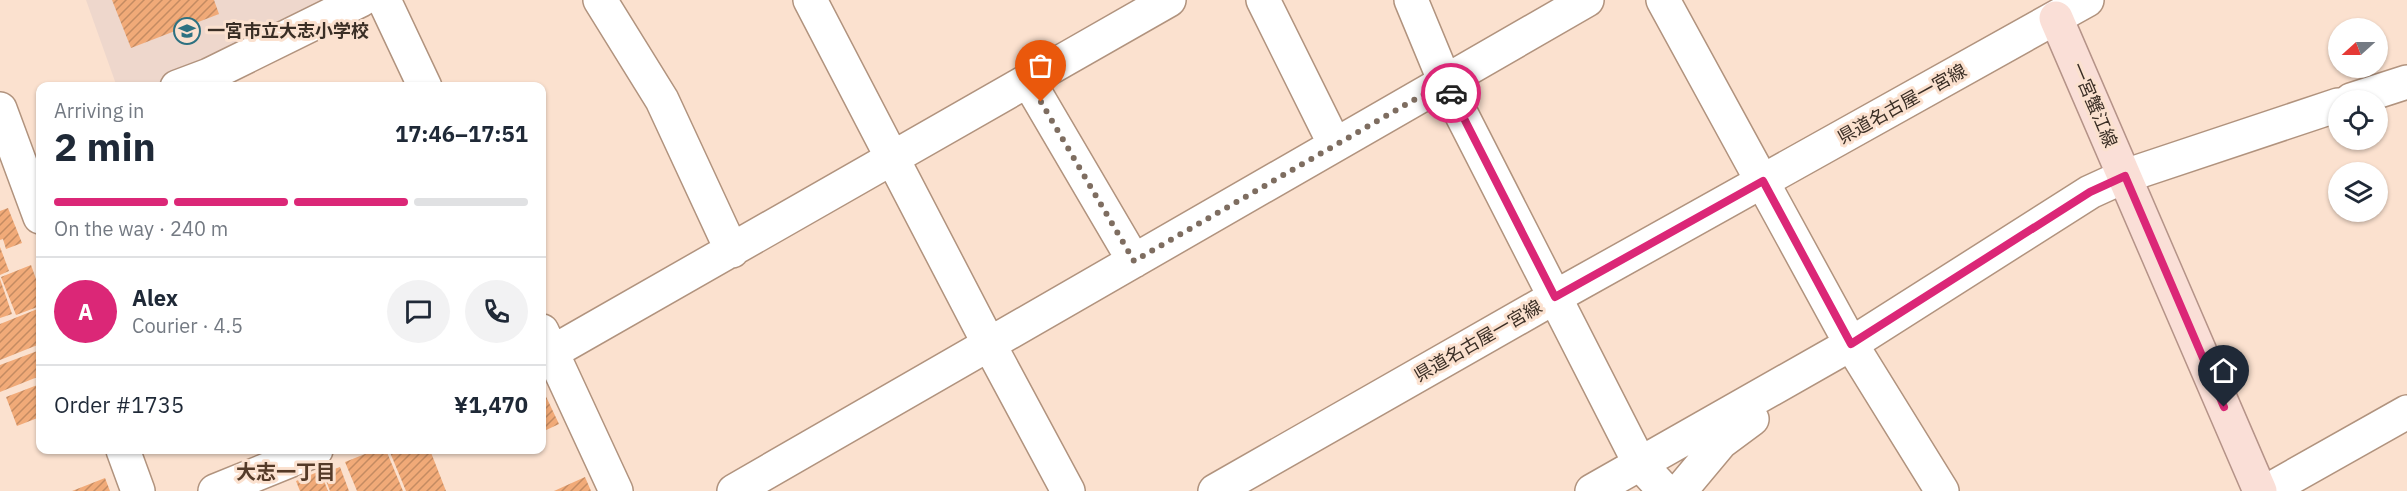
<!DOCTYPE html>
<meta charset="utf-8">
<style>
:root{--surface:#fff;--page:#f2f2f3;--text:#1f2937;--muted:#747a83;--line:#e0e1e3;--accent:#db2777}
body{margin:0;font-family:"IBM Plex Sans","Noto Sans JP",sans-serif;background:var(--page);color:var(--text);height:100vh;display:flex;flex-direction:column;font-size:22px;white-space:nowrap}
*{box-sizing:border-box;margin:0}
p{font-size:20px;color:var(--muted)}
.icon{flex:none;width:33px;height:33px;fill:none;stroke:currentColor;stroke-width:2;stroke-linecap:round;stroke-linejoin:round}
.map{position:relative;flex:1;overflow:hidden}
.details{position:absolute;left:36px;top:82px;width:510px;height:372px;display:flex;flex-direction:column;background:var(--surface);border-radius:12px;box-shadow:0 2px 4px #0004}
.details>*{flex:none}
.needle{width:39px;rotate:249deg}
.buttons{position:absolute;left:2328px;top:18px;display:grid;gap:12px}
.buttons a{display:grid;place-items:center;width:60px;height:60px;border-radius:50%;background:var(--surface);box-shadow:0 2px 4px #0004;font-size:30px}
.pin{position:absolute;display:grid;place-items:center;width:51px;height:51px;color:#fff;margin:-62px -26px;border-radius:50% 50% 50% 0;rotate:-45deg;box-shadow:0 0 6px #0007}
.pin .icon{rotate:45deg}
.courier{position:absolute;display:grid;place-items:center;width:60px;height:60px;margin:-30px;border:4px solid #db2777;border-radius:50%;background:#fff;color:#222;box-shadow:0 2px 8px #0007}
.headline em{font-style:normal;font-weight:700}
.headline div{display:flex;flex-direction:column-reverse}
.headline{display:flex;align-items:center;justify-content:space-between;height:102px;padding:0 18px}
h1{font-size:39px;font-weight:700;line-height:45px}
.bar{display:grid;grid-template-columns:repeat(4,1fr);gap:9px 6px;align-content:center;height:72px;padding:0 18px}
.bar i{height:8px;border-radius:4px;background:var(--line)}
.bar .current{background:var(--accent)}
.bar p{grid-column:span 4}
.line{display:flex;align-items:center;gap:15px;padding:0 18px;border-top:2px solid var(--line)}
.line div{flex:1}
.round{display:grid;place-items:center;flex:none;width:63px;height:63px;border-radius:32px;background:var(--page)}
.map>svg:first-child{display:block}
.education{fill:#eed7cc}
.building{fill:url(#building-hatch)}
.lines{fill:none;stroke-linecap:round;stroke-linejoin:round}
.minor-casing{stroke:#b1937e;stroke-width:36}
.secondary-casing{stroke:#b1937e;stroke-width:36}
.primary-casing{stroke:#b59388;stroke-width:36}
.minor{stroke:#fff;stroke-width:33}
.secondary{stroke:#fff;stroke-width:33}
.primary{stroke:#fadfd7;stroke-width:33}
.done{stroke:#7e6d60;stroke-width:6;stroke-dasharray:0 10.8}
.route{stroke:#db2777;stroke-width:8}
.labels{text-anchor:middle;stroke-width:6;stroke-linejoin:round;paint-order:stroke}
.poi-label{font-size:18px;font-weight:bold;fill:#3a2e25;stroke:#fbe1cf;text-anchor:start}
.street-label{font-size:18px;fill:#3a2e25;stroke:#fbe1cf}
.neighbourhood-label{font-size:20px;font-weight:bold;fill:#543a28;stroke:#fbe1cf}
</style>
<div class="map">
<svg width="2407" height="491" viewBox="0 0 2407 491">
<defs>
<pattern id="building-hatch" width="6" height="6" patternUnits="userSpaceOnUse" patternTransform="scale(1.5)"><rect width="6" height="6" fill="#f1aa78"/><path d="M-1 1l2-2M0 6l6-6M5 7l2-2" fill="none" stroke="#c48b62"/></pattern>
</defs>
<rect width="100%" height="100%" fill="#fbe1cf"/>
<path class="education" d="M 86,0 L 341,0 L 215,61 L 148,87 L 117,87 Z"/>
<path class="building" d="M 112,0 L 214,0 L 219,14 L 131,48 Z
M 8,208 L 22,243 L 6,249 L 3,239 L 0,240 L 0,211 Z
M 0,247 L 9,271 L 0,275 Z
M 31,265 L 40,290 L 40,306 L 16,315 L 1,277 Z
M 0,279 L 12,314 L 0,318 Z
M 40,308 L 40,344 L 0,360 L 0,324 Z
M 40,350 L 40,376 L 0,392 L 0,365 Z
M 40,384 L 40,417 L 17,426 L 6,397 Z
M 542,388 L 559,424 L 542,432 Z
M 375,450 L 386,450 L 403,491 L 357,491 L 345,462 Z
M 389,450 L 430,450 L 446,491 L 406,491 Z
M 340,467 L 349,491 L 330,491 L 323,473 Z
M 320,471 L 328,491 L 300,491 L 296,481 Z
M 585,477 L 591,491 L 554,491 Z
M 105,478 L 110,491 L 72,491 Z"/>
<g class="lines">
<defs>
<path id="minor" d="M 384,0 L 425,87
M 600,0 L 662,100 L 732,251
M 810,0 L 989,344 L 1068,491
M 1263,0 L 1335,145
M 1411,0 L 1445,82 L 1640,464 L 1665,491
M 1663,0 L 1851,344 L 1942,491
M 1029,82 L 1134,261
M 177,87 L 209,75 L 361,0
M 2351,100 L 2407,82
M 0,109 L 40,217
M 542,331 L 616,491
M 542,358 L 1169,0
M 123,450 L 138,491
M 215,491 L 316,450
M 734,491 L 1587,0
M 1592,491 L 1851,344 L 2090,192 L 2125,176 L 2338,105
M 1680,491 L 1721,442 L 1752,419
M 2267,491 L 2407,412"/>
<path id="secondary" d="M 1215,491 L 1555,297 L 2087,0"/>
<path id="primary" d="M 2056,18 L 2260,491"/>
</defs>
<use href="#minor" class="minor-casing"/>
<use href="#secondary" class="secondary-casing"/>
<use href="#primary" class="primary-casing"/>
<use href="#minor" class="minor"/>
<use href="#secondary" class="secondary"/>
<use href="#primary" class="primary"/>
</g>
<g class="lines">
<path class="done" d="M 1041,102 L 1134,261 L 1445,82 L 1451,93"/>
<path class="route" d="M 1451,93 L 1555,297 L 1763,181 L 1851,344 L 2090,192 L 2125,176 L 2224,407"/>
</g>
<defs>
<symbol id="school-ring" viewBox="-11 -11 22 22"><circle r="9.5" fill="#fbe1cf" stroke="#2d7181" stroke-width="1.5"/><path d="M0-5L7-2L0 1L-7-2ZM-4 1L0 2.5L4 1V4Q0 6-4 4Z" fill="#2d7181"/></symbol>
</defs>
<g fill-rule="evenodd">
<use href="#school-ring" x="172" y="16" width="30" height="30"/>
</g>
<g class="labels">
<g class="poi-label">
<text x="207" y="37">一宮市立大志小学校</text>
</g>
<g class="street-label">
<text transform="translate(1902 104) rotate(-29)" y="6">県道名古屋一宮線</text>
<text transform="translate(2094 105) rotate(67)" y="6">一宮蟹江線</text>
<text transform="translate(1478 341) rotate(-30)" y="6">県道名古屋一宮線</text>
</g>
<g class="neighbourhood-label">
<text x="286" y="479">大志一丁目</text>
</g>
</g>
</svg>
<div class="buttons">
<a><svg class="needle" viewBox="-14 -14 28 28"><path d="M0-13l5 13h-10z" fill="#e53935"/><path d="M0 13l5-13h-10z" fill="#747a83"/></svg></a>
<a><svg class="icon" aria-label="locate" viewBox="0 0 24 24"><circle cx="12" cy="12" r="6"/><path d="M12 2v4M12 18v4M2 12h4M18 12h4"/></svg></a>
<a><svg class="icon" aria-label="layers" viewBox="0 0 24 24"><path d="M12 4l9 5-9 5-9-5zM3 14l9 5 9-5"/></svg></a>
</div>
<div class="pin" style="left:1041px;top:102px;background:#ea580c"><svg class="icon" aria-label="bag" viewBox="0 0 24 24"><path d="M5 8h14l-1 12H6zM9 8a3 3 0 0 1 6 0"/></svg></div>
<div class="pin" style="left:2224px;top:407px;background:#1f2937"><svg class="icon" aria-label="home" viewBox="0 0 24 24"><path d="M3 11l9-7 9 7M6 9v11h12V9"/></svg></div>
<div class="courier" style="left:1451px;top:93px"><svg class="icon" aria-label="car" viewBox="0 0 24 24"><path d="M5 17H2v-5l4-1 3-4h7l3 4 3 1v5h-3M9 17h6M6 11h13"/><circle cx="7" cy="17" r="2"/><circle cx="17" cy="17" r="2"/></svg></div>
<section class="details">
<div class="headline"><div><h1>2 min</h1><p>Arriving in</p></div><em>17:46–17:51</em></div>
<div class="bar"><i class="current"></i><i class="current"></i><i class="current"></i><i></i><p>On the way · 240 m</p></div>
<div class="line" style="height:108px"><b class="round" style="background:var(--accent);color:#fff">A</b><div><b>Alex</b><p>Courier · 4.5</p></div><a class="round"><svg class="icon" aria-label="chat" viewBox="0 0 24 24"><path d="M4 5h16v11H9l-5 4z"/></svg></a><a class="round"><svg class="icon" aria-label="phone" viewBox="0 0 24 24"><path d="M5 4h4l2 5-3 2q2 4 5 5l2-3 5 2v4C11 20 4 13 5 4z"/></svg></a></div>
<div class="line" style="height:78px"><div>Order #1735</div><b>¥1,470</b></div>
</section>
</div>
